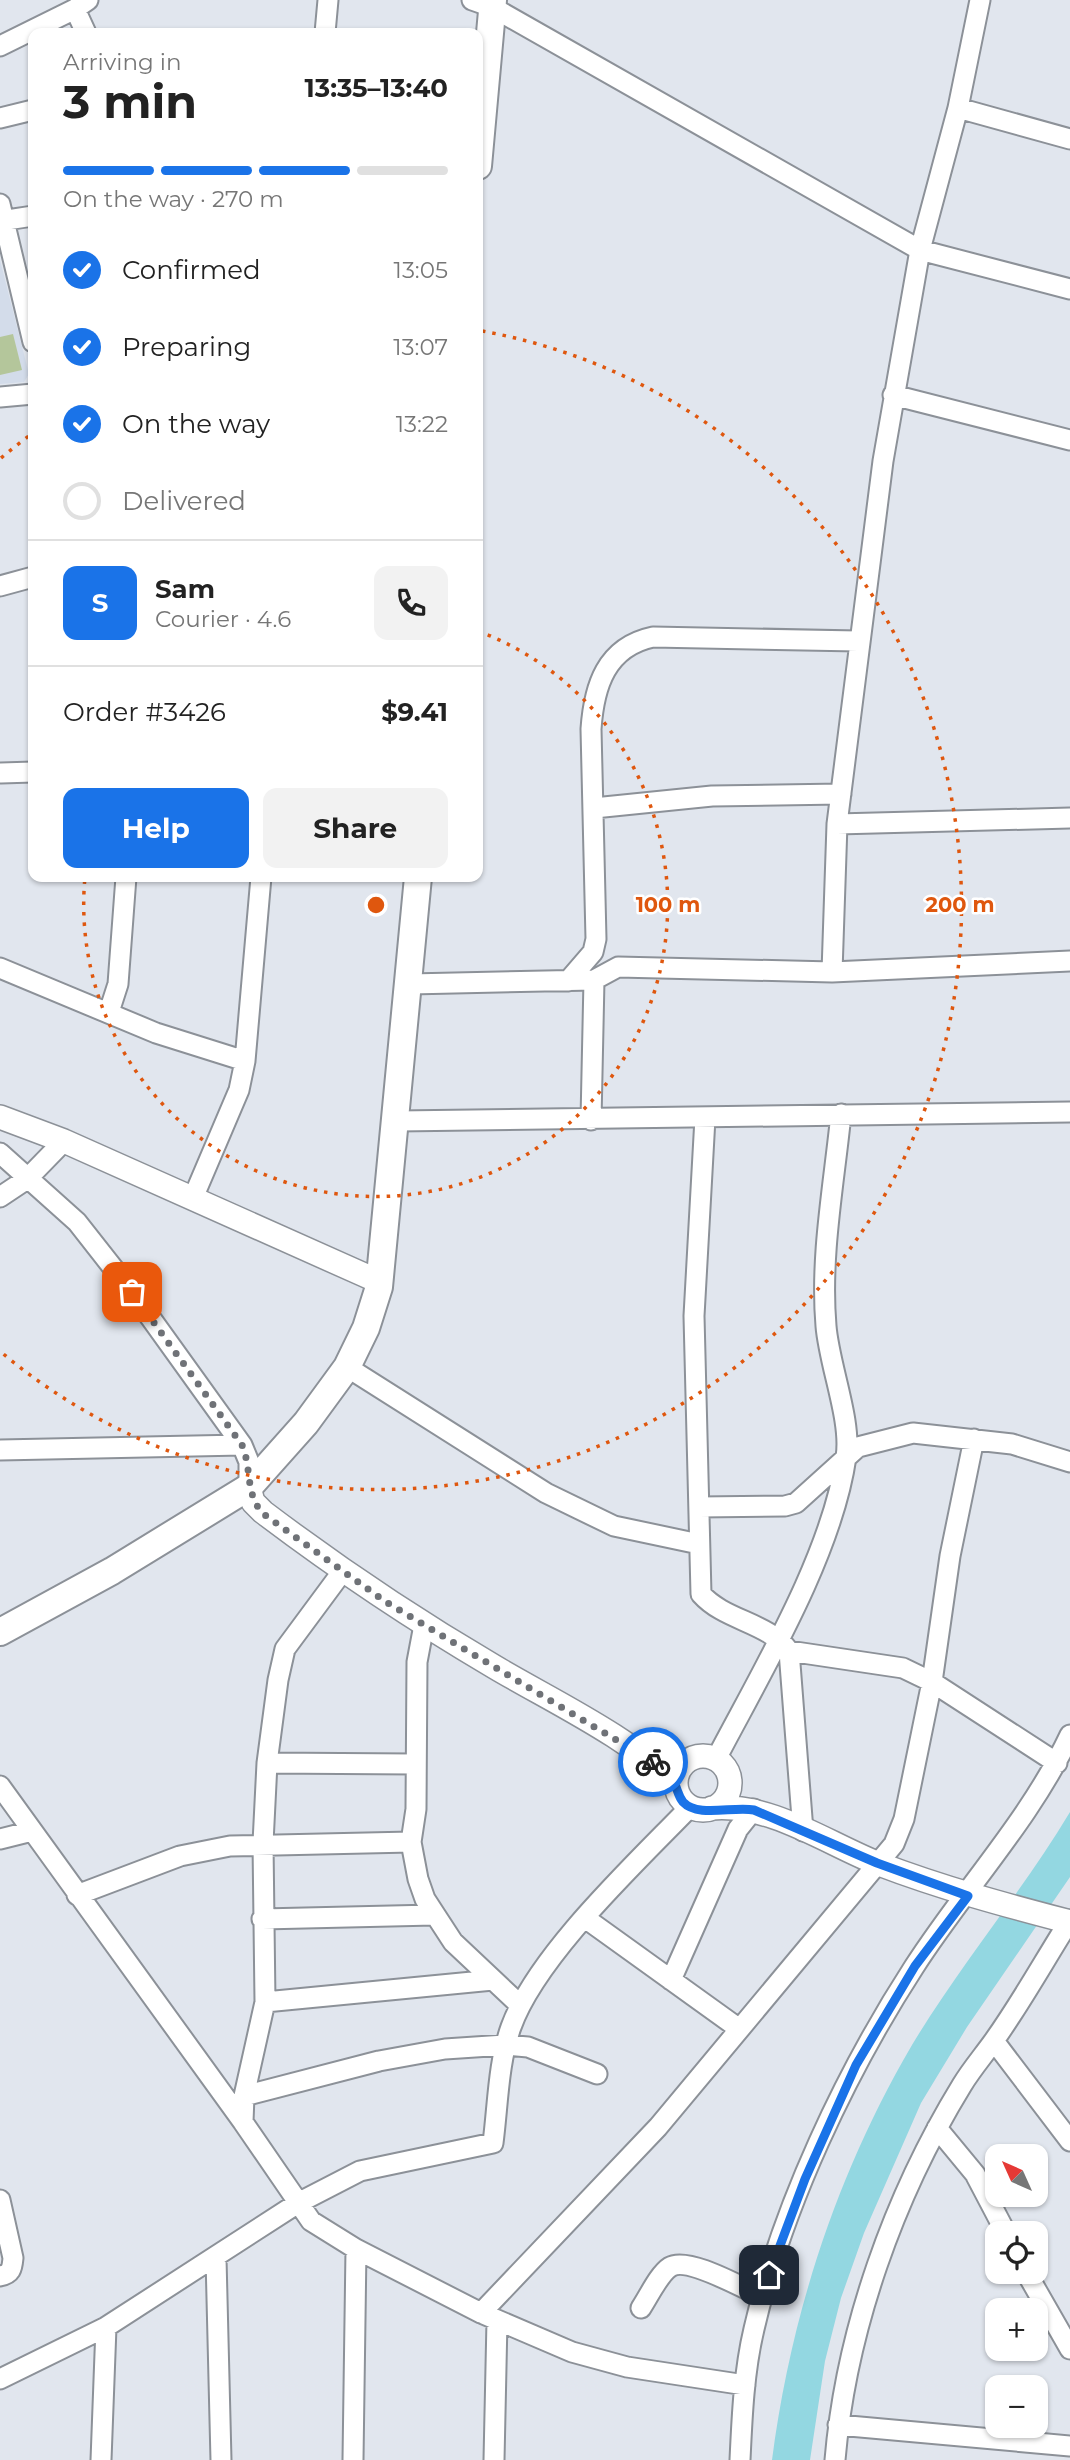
<!DOCTYPE html>
<meta charset="utf-8">
<style>
:root{--surface:#fff;--page:#f2f2f2;--text:#222;--muted:#767676;--line:#e0e0e0;--accent:#1a73e8}
body{margin:0;font-family:Montserrat,sans-serif;background:var(--page);color:var(--text);height:100vh;display:flex;flex-direction:column;font-size:26px;white-space:nowrap}
*{box-sizing:border-box;margin:0}
p{font-size:23px;color:var(--muted)}
.icon{flex:none;width:38px;height:38px;fill:none;stroke:currentColor;stroke-width:2;stroke-linecap:round;stroke-linejoin:round}
.map{position:relative;flex:1;overflow:hidden}
.side{position:absolute;left:28px;top:28px;width:455px;height:854px;display:flex;flex-direction:column;background:var(--surface);border-radius:14px;box-shadow:0 2px 5px #0004}
.side>*{flex:none}
.needle{width:46px;rotate:315deg}
.tools{position:absolute;left:985px;top:2144px;display:grid;gap:14px}
.tools a{display:grid;place-items:center;width:63px;height:63px;border-radius:14px;background:var(--surface);box-shadow:0 2px 5px #0004;font-size:35px}
.pin{position:absolute;display:grid;place-items:center;width:60px;height:60px;color:#fff;margin:-30px;border-radius:14px;box-shadow:0 4px 10px #0006}
.courier{position:absolute;display:grid;place-items:center;width:70px;height:70px;margin:-35px;border:5px solid #1a73e8;border-radius:50%;background:#fff;color:#222;box-shadow:0 2px 9px #0007}
.headline em{font-style:normal;font-weight:700}
.headline div{display:flex;flex-direction:column-reverse}
.headline{display:flex;align-items:center;justify-content:space-between;height:119px;padding:0 35px}
h1{font-size:46px;font-weight:700;line-height:52px}
.bar{display:grid;grid-template-columns:repeat(4,1fr);gap:10px 7px;align-content:center;height:84px;padding:0 35px}
.bar i{height:9px;border-radius:5px;background:var(--line)}
.bar .current{background:var(--accent)}
.bar p{grid-column:span 4}
.line{display:flex;align-items:center;gap:18px;padding:0 35px;border-top:2px solid var(--line)}
.line div{flex:1}
.round{display:grid;place-items:center;flex:none;width:74px;height:74px;border-radius:14px;background:var(--page)}
ol{padding:0 35px;list-style:none}
li{display:flex;align-items:center;gap:21px;height:77px}
li p{margin-inline-start:auto}
li .icon{padding:7px;border-radius:50%;background:var(--accent);color:#fff;stroke-width:4}
li:last-child{color:var(--muted)}
li i{width:38px;height:38px;border:4px solid var(--line);border-radius:50%}
.primary-button{display:flex;gap:14px;margin-top:auto;padding:14px 35px}
.primary-button a{flex:1;height:80px;border-radius:14px;background:var(--accent);color:#fff;font-size:28px;font-weight:700;line-height:80px;text-align:center}
.primary-button a+a{background:var(--page);color:var(--text)}
.map>svg:first-child{display:block}
.built{fill:#d3dcea}
.green{fill:#b4c69b}
.water{fill:#93d7e1}
.lines{fill:none;stroke-linecap:round;stroke-linejoin:round}
.minor-casing{stroke:#8c9198;stroke-width:23}
.tertiary-casing{stroke:#8c9198;stroke-width:26}
.secondary-casing{stroke:#8c9198;stroke-width:30}
.minor{stroke:#fff;stroke-width:19}
.tertiary{stroke:#fff;stroke-width:23}
.secondary{stroke:#fff;stroke-width:26}
.done{stroke:#6f7277;stroke-width:7;stroke-dasharray:0 12.6}
.route{stroke:#1a73e8;stroke-width:9}
.ring{fill:none;stroke:#df570e;stroke-width:3.5;stroke-dasharray:3.5 7}
.centre{fill:#df570e;stroke:#fff;stroke-width:3.5}
.ring-label{font-size:21px;text-anchor:middle;font-weight:bold;fill:#df570e;stroke:#fff;stroke-width:5;stroke-linejoin:round;paint-order:stroke}
</style>
<div class="map">
<svg width="1070" height="2460" viewBox="0 0 1070 2460">
<rect width="100%" height="100%" fill="#e1e6ee"/>
<path class="built" d="M 0,260 L 29,374 L 24,382 L 0,384 Z"/>
<path class="green" d="M 13,334 L 22,370 L 0,375 L 0,337 Z"/>
<path class="water" d="M 1070,1812 L 1070,1877 L 967,2027 L 921,2103 L 864,2233 L 841,2298 L 825,2361 L 810,2460 L 772,2460 C 791,2314 837,2173 912,2045 C 960,1965 1022,1892 1070,1812 Z"/>
<g class="lines">
<defs>
<path id="minor" d="M 472,0 L 492,7 L 920,250 L 1070,289
M 75,9 L 86,33
M 325,33 L 328,0
M 0,46 L 75,9 L 88,0
M 958,108 L 1070,139
M 0,118 L 33,110
M 0,204 L 33,342
M 0,221 L 33,216
M 893,395 L 1070,440
M 0,397 L 33,394
M 0,586 L 33,577
M 1,773 L 33,772
M 594,808 L 712,796 L 841,794
M 837,824 L 1070,818
M 0,968 L 156,1033 L 245,1061
M 832,972 L 837,824 L 883,461 L 920,250 L 958,108 L 980,0
M 568,981 L 593,952 L 596,939 L 591,729 C 594,686 606,647 653,637 L 858,641
M 410,984 L 594,980 L 618,967 L 832,972 L 1070,961
M 109,1012 L 118,984 L 126,877
M 705,1118 L 694,1316 L 701,1594 C 725,1621 768,1622 789,1651 L 803,1831
M 591,1120 L 594,980
M 398,1121 L 1070,1112
M 0,1153 L 77,1222 L 132,1292 L 242,1445 L 249,1462 L 249,1487
M 0,1197 L 27,1179 L 64,1141
M 193,1198 L 239,1090 L 245,1061 L 261,877
M 347,1367 L 546,1493 L 614,1526 L 699,1544
M 0,1450 L 242,1445
M 699,1507 L 785,1506 L 796,1503 L 858,1447 L 913,1433 L 1012,1444 L 1070,1462
M 424,1625 L 417,1662 L 416,1809 L 411,1842 L 418,1879 L 425,1899 L 453,1942 L 520,2005
M 789,1651 L 903,1668 L 932,1682 L 1057,1763
M 716,1759 C 762,1671 832,1555 846,1457 C 852,1421 829,1365 826,1326 C 820,1256 834,1184 841,1114
M 267,1763 L 414,1764
M 0,1786 L 243,2122 L 311,2221 L 356,2249 L 481,2313 L 572,2352 L 627,2367 L 745,2385
M 0,1839 L 32,1831
M 77,1895 L 180,1856 L 230,1846 L 411,1842
M 585,1918 L 738,2028
M 262,1919 L 434,1915
M 671,1980 L 738,1829 L 754,1809
M 265,2002 L 493,1980
M 994,2041 L 1070,2141
M 244,2096 L 379,2061 L 445,2049 L 505,2045 L 528,2047 L 597,2074
M 243,2122 L 244,2096 L 265,2002 L 263,1843 L 267,1763 L 278,1680 L 285,1649 L 342,1572
M 937,2128 L 975,2174 L 1006,2233
M 0,2200 L 13,2258 C 12,2269 11,2274 0,2276
M 216,2258 L 221,2460
M 1026,2272 L 1070,2349
M 641,2308 C 649,2296 659,2274 670,2267 C 688,2256 744,2289 763,2297
M 481,2313 L 658,2127 L 894,1844 L 904,1819 L 932,1682 L 950,1556 L 974,1439
M 0,2379 L 106,2327 L 298,2203 L 360,2171 L 493,2143 C 498,2105 498,2063 511,2027 C 537,1955 636,1863 690,1807
M 838,2425 L 1070,2446
M 101,2460 L 106,2327
M 353,2460 L 356,2249
M 494,2460 L 497,2320
M 740,2460 C 742,2416 744,2371 754,2329 C 782,2207 846,2072 914,1967 C 964,1889 1030,1820 1070,1735
M 835,2460 C 846,2330 894,2196 962,2085 C 971,2070 983,2056 993,2042 C 1021,2003 1044,1961 1070,1920"/>
<path id="tertiary" d="M 0,1117 L 64,1141 L 380,1282
M 249,1487 L 253,1502 L 263,1512 C 337,1568 413,1619 493,1666 C 548,1699 634,1739 675,1785
M676 1783a27 27 0 1 1 54 0a27 27 0 1 1-54 0Z
M 712,1808 C 771,1803 826,1843 879,1864 C 942,1888 1005,1905 1070,1922"/>
<path id="secondary" d="M 478,166 L 493,0
M 0,1632 L 112,1571 L 249,1487 L 306,1423 L 347,1367 L 366,1328 L 379,1287 L 418,877"/>
</defs>
<use href="#minor" class="minor-casing"/>
<use href="#tertiary" class="tertiary-casing"/>
<use href="#secondary" class="secondary-casing"/>
<use href="#minor" class="minor"/>
<use href="#tertiary" class="tertiary"/>
<use href="#secondary" class="secondary"/>
</g>
<g class="lines">
<path class="done" d="M 132,1292 L 242,1445 C 252,1469 245,1492 262,1513 L 386,1602 L 653,1762"/>
<path class="route" d="M 653,1762 C 661,1769 672,1777 676,1787 C 678,1792 679,1797 683,1802 C 698,1818 733,1806 754,1810 L 877,1863 L 968,1896 L 915,1966 L 856,2065 L 805,2179 L 769,2275"/>
</g>
<g class="ring">
<path d="M478 631A292 292 0 1 1 85 877"/>
<path d="M1 458A584 584 0 0 1 33 433M482 331A584 584 0 1 1 1 1352"/>
</g>
<circle cx="376" cy="905" r="10" class="centre"/>
<g class="ring-label">
<text x="668" y="912">100 m</text>
<text x="960" y="912">200 m</text>
</g>
</svg>
<div class="tools">
<a><svg class="needle" viewBox="-14 -14 28 28"><path d="M0-13l5 13h-10z" fill="#e53935"/><path d="M0 13l5-13h-10z" fill="#767676"/></svg></a>
<a><svg class="icon" aria-label="locate" viewBox="0 0 24 24"><circle cx="12" cy="12" r="6"/><path d="M12 2v4M12 18v4M2 12h4M18 12h4"/></svg></a>
<a>+</a>
<a>−</a>
</div>
<div class="pin" style="left:132px;top:1292px;background:#ea580c"><svg class="icon" aria-label="bag" viewBox="0 0 24 24"><path d="M5 8h14l-1 12H6zM9 8a3 3 0 0 1 6 0"/></svg></div>
<div class="pin" style="left:769px;top:2275px;background:#1f2937"><svg class="icon" aria-label="home" viewBox="0 0 24 24"><path d="M3 11l9-7 9 7M6 9v11h12V9"/></svg></div>
<div class="courier" style="left:653px;top:1762px"><svg class="icon" aria-label="bike" viewBox="0 0 24 24"><circle cx="6" cy="16" r="4"/><circle cx="18" cy="16" r="4"/><path d="M6 16l4-8h5l3 8M10 8l3 8H6M13 5h3"/></svg></div>
<section class="side">
<div class="headline"><div><h1>3 min</h1><p>Arriving in</p></div><em>13:35–13:40</em></div>
<div class="bar"><i class="current"></i><i class="current"></i><i class="current"></i><i></i><p>On the way · 270 m</p></div>
<ol>
<li><svg class="icon" aria-label="check" viewBox="0 0 24 24"><path d="M5 12l5 5 9-10"/></svg>Confirmed<p>13:05</p></li>
<li><svg class="icon" aria-label="check" viewBox="0 0 24 24"><path d="M5 12l5 5 9-10"/></svg>Preparing<p>13:07</p></li>
<li><svg class="icon" aria-label="check" viewBox="0 0 24 24"><path d="M5 12l5 5 9-10"/></svg>On the way<p>13:22</p></li>
<li><i></i>Delivered</li>
</ol>
<div class="line" style="height:126px"><b class="round" style="background:var(--accent);color:#fff">S</b><div><b>Sam</b><p>Courier · 4.6</p></div><a class="round"><svg class="icon" aria-label="phone" viewBox="0 0 24 24"><path d="M5 4h4l2 5-3 2q2 4 5 5l2-3 5 2v4C11 20 4 13 5 4z"/></svg></a></div>
<div class="line" style="height:91px"><div>Order #3426</div><b>$9.41</b></div>
<div class="primary-button"><a>Help</a><a>Share</a></div>
</section>
</div>
